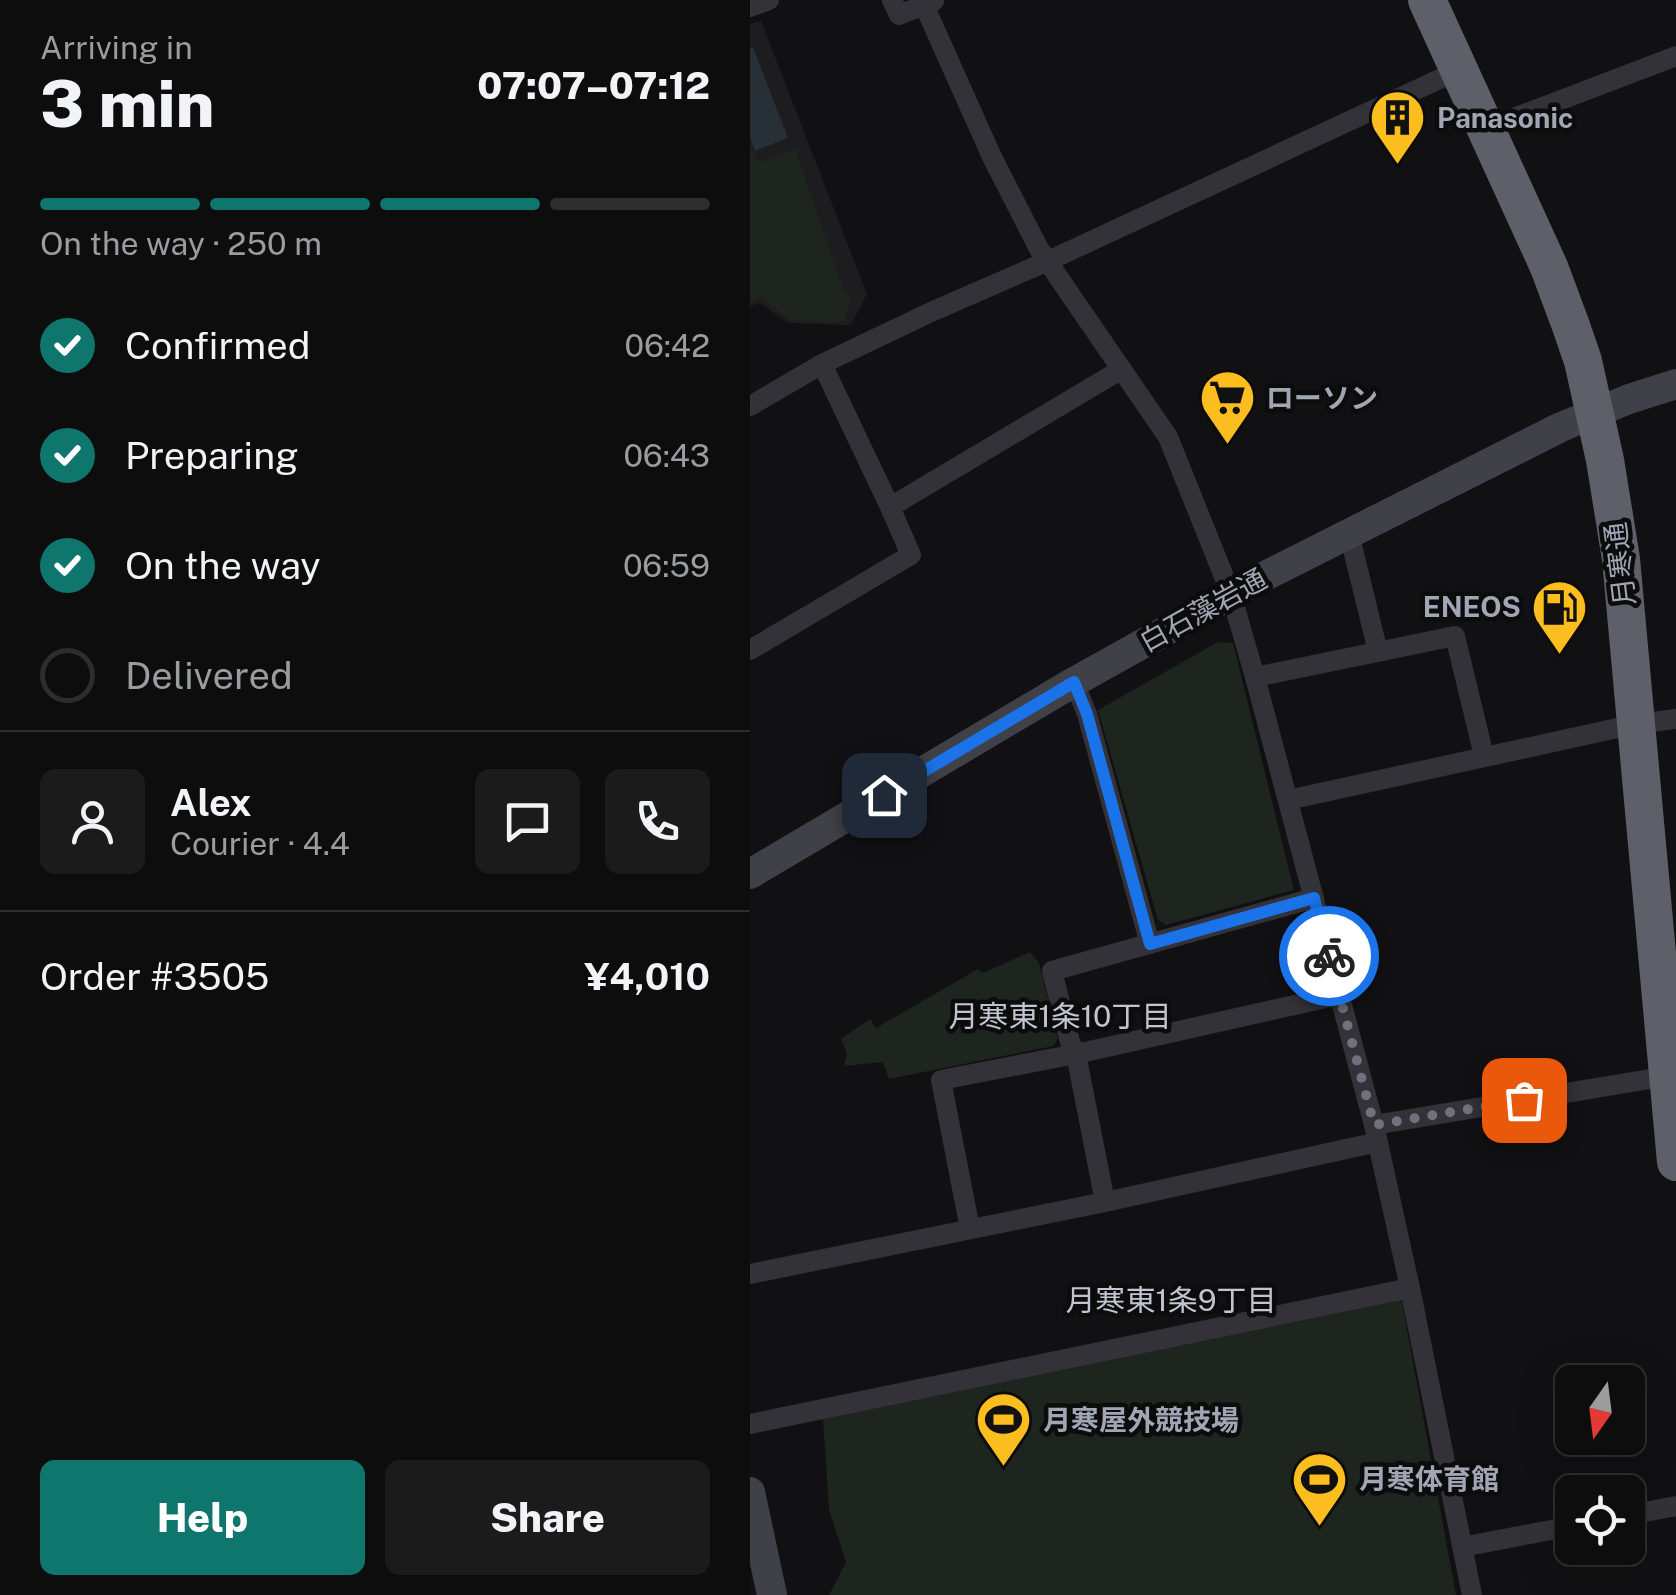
<!DOCTYPE html>
<meta charset="utf-8">
<style>
:root{--surface:#0d0d0e;--page:#1b1b1c;--text:#f1f3f6;--muted:#9a9c9e;--line:#2d2d2e;--accent:#0f766e}
body{margin:0;font-family:"Public Sans","Noto Sans JP",sans-serif;background:var(--page);color:var(--text);height:100vh;display:flex;flex-direction:column;font-size:38px;white-space:nowrap}
*{box-sizing:border-box;margin:0}
p{font-size:32px;color:var(--muted)}
.icon{flex:none;width:55px;height:55px;fill:none;stroke:currentColor;stroke-width:2;stroke-linecap:round;stroke-linejoin:round}
.map{position:relative;flex:1;overflow:hidden}
.panel{display:flex;flex-direction:column;background:var(--surface);width:750px}
.panel>*{flex:none}
.needle{width:65px;rotate:194deg}
.buttons{position:absolute;left:805px;top:1365px;display:grid;gap:20px}
.buttons a{display:grid;place-items:center;width:90px;height:90px;border-radius:15px;background:var(--surface);box-shadow:0 10px 40px #0002,0 0 0 2px var(--line);font-size:50px}
.pin{position:absolute;display:grid;place-items:center;width:85px;height:85px;color:#fff;margin:-42px;border-radius:20px;box-shadow:0 5px 15px #0006}
.courier{position:absolute;display:grid;place-items:center;width:100px;height:100px;margin:-50px;border:8px solid #1a73e8;border-radius:50%;background:#fff;color:#222;box-shadow:0 2px 12px #0007}
.summary em{font-style:normal;font-weight:800}
.summary div{display:flex;flex-direction:column-reverse}
.summary{display:flex;align-items:center;justify-content:space-between;height:170px;padding:0 40px}
h1{font-size:65px;font-weight:800;line-height:75px}
.bar{display:grid;grid-template-columns:repeat(4,1fr);gap:15px 10px;align-content:center;height:120px;padding:0 40px}
.bar i{height:12px;border-radius:8px;background:var(--line)}
.bar .selected{background:var(--accent)}
.bar p{grid-column:span 4}
.line{display:flex;align-items:center;gap:25px;padding:0 40px;border-top:2px solid var(--line)}
.line div{flex:1}
.round{display:grid;place-items:center;flex:none;width:105px;height:105px;border-radius:15px;background:var(--page)}
ol{padding:0 40px;list-style:none}
li{display:flex;align-items:center;gap:30px;height:110px}
li p{margin-inline-start:auto}
li .icon{padding:10px;border-radius:50%;background:var(--accent);color:#fff;stroke-width:4}
li:last-child{color:var(--muted)}
li i{width:55px;height:55px;border:5px solid var(--line);border-radius:50%}
.button{display:flex;gap:20px;margin-top:auto;padding:20px 40px}
.button a{flex:1;height:115px;border-radius:15px;background:var(--accent);color:#fff;font-size:40px;font-weight:800;line-height:115px;text-align:center}
.button a+a{background:var(--page);color:var(--text)}
main{display:flex;flex:1;min-height:0}
.map>svg:first-child{display:block}
.built{fill:#1d1d20}
.green{fill:#1d251e}
.water{fill:#272f37}
.lines{fill:none;stroke-linecap:round;stroke-linejoin:round}
.street{stroke:#323238;stroke-width:20}
.secondary{stroke:#404148;stroke-width:30}
.highway{stroke:#5d6069;stroke-width:38}
.done{stroke:#6f727c;stroke-width:10;stroke-dasharray:0 18}
.route{stroke:#1a73e8;stroke-width:12}
.labels{text-anchor:middle;stroke-width:9;stroke-linejoin:round;paint-order:stroke}
.poi-label{font-size:28px;font-weight:bold;fill:#a1a6b4;stroke:#0c0c0d;text-anchor:start}
.street-label{font-size:28px;fill:#a1a6b4;stroke:#0c0c0d}
.neighbourhood-label{font-size:30px;fill:#c2c5d0;stroke:#0c0c0d}
</style>
<main>
<section class="panel">
<div class="summary"><div><h1>3 min</h1><p>Arriving in</p></div><em>07:07–07:12</em></div>
<div class="bar"><i class="selected"></i><i class="selected"></i><i class="selected"></i><i></i><p>On the way · 250 m</p></div>
<ol>
<li><svg class="icon" aria-label="check" viewBox="0 0 24 24"><path d="M5 12l5 5 9-10"/></svg>Confirmed<p>06:42</p></li>
<li><svg class="icon" aria-label="check" viewBox="0 0 24 24"><path d="M5 12l5 5 9-10"/></svg>Preparing<p>06:43</p></li>
<li><svg class="icon" aria-label="check" viewBox="0 0 24 24"><path d="M5 12l5 5 9-10"/></svg>On the way<p>06:59</p></li>
<li><i></i>Delivered</li>
</ol>
<div class="line" style="height:180px"><a class="round"><svg class="icon" aria-label="person" viewBox="0 0 24 24"><circle cx="12" cy="8" r="4"/><path d="M4 21q1-7 8-7t8 7"/></svg></a><div><b>Alex</b><p>Courier · 4.4</p></div><a class="round"><svg class="icon" aria-label="chat" viewBox="0 0 24 24"><path d="M4 5h16v11H9l-5 4z"/></svg></a><a class="round"><svg class="icon" aria-label="phone" viewBox="0 0 24 24"><path d="M5 4h4l2 5-3 2q2 4 5 5l2-3 5 2v4C11 20 4 13 5 4z"/></svg></a></div>
<div class="line" style="height:130px"><div>Order #3505</div><b>¥4,010</b></div>
<div class="button"><a>Help</a><a>Share</a></div>
</section>
<div class="map">
<svg width="926" height="1595" viewBox="0 0 926 1595">
<rect width="100%" height="100%" fill="#111113"/>
<path class="built" d="M 11,21 L 117,294 L 101,325 L 38,323 L 10,303 L 0,306 L 0,24 Z"/>
<path class="green" d="M 0,144 L 9,163 L 45,149 L 93,288 L 101,301 L 93,322 L 39,320 L 13,297 L 0,300 Z
M 468,642 L 483,643 L 544,890 L 416,925 L 408,920 L 348,710 Z
M 280,952 L 289,963 L 308,1039 L 303,1046 L 139,1079 L 133,1062 L 94,1066 L 97,1053 L 91,1039 L 120,1019 L 126,1028 L 228,969 L 233,973 Z
M 651,1297 L 706,1595 L 79,1595 L 96,1562 L 79,1510 L 73,1418 Z"/>
<path class="water" d="M 3,47 L 38,138 L 5,151 L 0,138 L 0,48 Z"/>
<g class="lines">
<path class="street" d="M 142,0 L 149,15 L 184,1
M 174,5 L 242,157 L 289,249 L 418,437 L 481,594 L 505,677 L 624,1125 L 660,1288 L 722,1595
M 0,7 L 19,0
M 735,129 L 926,56
M 72,364 L 140,507
M 0,406 L 72,364 L 181,312 L 298,261 L 709,70
M 599,533 L 628,652
M 0,650 L 161,555 L 140,507 L 372,369
M 505,677 L 705,636 L 734,756
M 324,682 L 337,714 L 400,944
M 538,800 L 886,724 L 926,719
M 624,1125 L 924,1075
M 355,1202 L 326,1054 L 320,1042 L 302,971 L 564,898
M 220,1229 L 191,1080 L 326,1054 L 589,995
M 0,1274 L 355,1202 L 628,1142
M 0,1424 L 660,1288
M 878,1515 L 926,1506
M 712,1547 L 822,1526"/>
<path class="secondary" d="M 0,874 L 324,682 L 505,581 L 811,427 L 879,399 L 926,384
M 0,1492 L 22,1595"/>
<path class="highway" d="M 677,0 L 799,267 L 821,326 L 833,361 L 855,460 L 871,559 L 926,1162"/>
</g>
<g class="lines">
<path class="done" d="M 579,956 L 624,1125 L 774,1100"/>
<path class="route" d="M 134,795 L 324,682 L 337,714 L 400,944 L 564,898 L 579,956"/>
</g>
<defs>
<symbol id="building-pin" viewBox="-11 -11 22 30"><path d="M0 17L-7.5 6A9.5 9.5 0 1 1 7.5 6Z" fill="#fcbd1f" stroke="#0c0c0d"/><path d="M-4-6H4V6H1V3H-1V6H-4ZM-2.5-4.3h1.7v1.8h-1.7ZM.8-4.3h1.7v1.8H.8ZM-2.5-1h1.7V.8h-1.7ZM.8-1h1.7V.8H.8Z" fill="#111"/></symbol>
<symbol id="supermarket-pin" viewBox="-11 -11 22 30"><path d="M0 17L-7.5 6A9.5 9.5 0 1 1 7.5 6Z" fill="#fcbd1f" stroke="#0c0c0d"/><path d="M-6-5.5h2.5l.6 2H6L4.5 2H-2.5L-4.4-4H-6ZM-1.5 3.2a1.3 1.3 0 1 0 .1 0ZM3 3.2a1.3 1.3 0 1 0 .1 0Z" fill="#111"/></symbol>
<symbol id="fuel-pin" viewBox="-11 -11 22 30"><path d="M0 17L-7.5 6A9.5 9.5 0 1 1 7.5 6Z" fill="#fcbd1f" stroke="#0c0c0d"/><path d="M-5.5-6h7V0h2V4h1.3V-2.5L3-4.5l.8-.8L6-3V5H2.5V1h-1V6h-7ZM-4.2-4.7v3.2H.2V-4.7Z" fill="#111"/></symbol>
<symbol id="stadium-pin" viewBox="-11 -11 22 30"><path d="M0 17L-7.5 6A9.5 9.5 0 1 1 7.5 6Z" fill="#fcbd1f" stroke="#0c0c0d"/><path d="M0-5a6.5 5 0 1 0 0 10a6.5 5 0 1 0 0-10ZM-3.5-1.8h7v3.6h-7Z" fill="#111"/></symbol>
</defs>
<g fill-rule="evenodd">
<use href="#building-pin" x="616" y="86" width="63" height="86"/>
<use href="#supermarket-pin" x="446" y="366" width="63" height="86"/>
<use href="#fuel-pin" x="778" y="576" width="63" height="86"/>
<use href="#stadium-pin" x="222" y="1388" width="63" height="86"/>
<use href="#stadium-pin" x="538" y="1448" width="63" height="86"/>
</g>
<g class="labels">
<g class="poi-label">
<text x="687" y="128">Panasonic</text>
<text x="516" y="408">ローソン</text>
<text x="771" y="617" text-anchor="end">ENEOS</text>
<text x="293" y="1430">月寒屋外競技場</text>
<text x="609" y="1489">月寒体育館</text>
</g>
<g class="street-label">
<text transform="translate(870 564) rotate(-97)" y="10">月寒通</text>
<text transform="translate(453 610) rotate(-29)" y="10">白石藻岩通</text>
</g>
<g class="neighbourhood-label">
<text x="310" y="1027">月寒東1条10丁目</text>
<text x="421" y="1311">月寒東1条9丁目</text>
</g>
</g>
</svg>
<div class="buttons">
<a><svg class="needle" viewBox="-14 -14 28 28"><path d="M0-13l5 13h-10z" fill="#e53935"/><path d="M0 13l5-13h-10z" fill="#9a9c9e"/></svg></a>
<a><svg class="icon" aria-label="locate" viewBox="0 0 24 24"><circle cx="12" cy="12" r="6"/><path d="M12 2v4M12 18v4M2 12h4M18 12h4"/></svg></a>
</div>
<div class="pin" style="left:774px;top:1100px;background:#ea580c"><svg class="icon" aria-label="bag" viewBox="0 0 24 24"><path d="M5 8h14l-1 12H6zM9 8a3 3 0 0 1 6 0"/></svg></div>
<div class="pin" style="left:134px;top:795px;background:#1f2937"><svg class="icon" aria-label="home" viewBox="0 0 24 24"><path d="M3 11l9-7 9 7M6 9v11h12V9"/></svg></div>
<div class="courier" style="left:579px;top:956px"><svg class="icon" aria-label="bike" viewBox="0 0 24 24"><circle cx="6" cy="16" r="4"/><circle cx="18" cy="16" r="4"/><path d="M6 16l4-8h5l3 8M10 8l3 8H6M13 5h3"/></svg></div>
</div>
</main>
